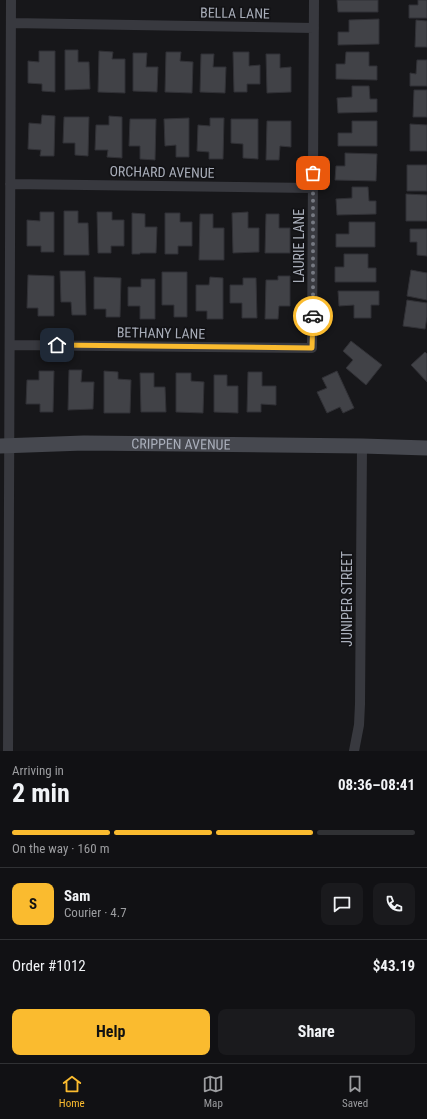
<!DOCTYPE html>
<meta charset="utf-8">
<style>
:root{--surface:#111114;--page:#1a1a1d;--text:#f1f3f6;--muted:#9c9da0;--line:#303134;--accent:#fabb2f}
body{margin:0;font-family:"Roboto Condensed",sans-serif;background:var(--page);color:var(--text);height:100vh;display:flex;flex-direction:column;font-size:15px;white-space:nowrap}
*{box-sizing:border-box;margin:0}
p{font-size:13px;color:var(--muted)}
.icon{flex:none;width:22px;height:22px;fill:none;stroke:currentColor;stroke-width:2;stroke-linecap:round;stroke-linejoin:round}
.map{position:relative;height:751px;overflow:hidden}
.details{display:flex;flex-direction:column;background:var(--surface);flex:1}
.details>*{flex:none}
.pin{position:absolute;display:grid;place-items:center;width:34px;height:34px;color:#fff;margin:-17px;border-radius:8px;box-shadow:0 2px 6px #0006}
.courier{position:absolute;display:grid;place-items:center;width:40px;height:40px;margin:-20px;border:3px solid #fabb2f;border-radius:50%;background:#fff;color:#222;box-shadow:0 1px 5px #0007}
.head em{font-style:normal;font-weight:700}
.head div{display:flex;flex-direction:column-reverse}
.head{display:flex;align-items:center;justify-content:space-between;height:68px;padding:0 12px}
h1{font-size:26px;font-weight:700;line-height:30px}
.bar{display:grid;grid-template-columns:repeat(4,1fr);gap:6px 4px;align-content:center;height:48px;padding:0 12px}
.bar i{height:5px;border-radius:3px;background:var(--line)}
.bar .on{background:var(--accent)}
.bar p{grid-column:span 4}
.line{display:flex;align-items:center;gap:10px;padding:0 12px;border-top:1px solid var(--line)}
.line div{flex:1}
.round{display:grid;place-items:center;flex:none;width:42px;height:42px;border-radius:8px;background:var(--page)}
.button{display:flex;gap:8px;margin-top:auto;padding:8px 12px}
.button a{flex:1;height:46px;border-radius:8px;background:var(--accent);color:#111;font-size:16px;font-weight:700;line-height:46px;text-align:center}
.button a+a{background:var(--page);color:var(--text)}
.menu{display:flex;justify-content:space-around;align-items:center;height:56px;border-top:1px solid var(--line);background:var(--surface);font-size:11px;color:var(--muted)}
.menu a{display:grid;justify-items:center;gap:2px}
.menu .on{color:var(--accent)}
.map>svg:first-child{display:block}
.building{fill:#414247;stroke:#313136}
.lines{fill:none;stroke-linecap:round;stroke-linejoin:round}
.street{stroke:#38393f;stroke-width:10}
.secondary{stroke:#46484f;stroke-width:15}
.done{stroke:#767982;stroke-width:4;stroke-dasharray:0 7.2}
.route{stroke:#fabb2f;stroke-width:5}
.labels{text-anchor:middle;stroke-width:3.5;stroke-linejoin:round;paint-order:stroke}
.street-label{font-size:14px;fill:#a9aeba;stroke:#121215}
</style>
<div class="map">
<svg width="427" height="751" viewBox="0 0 427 751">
<rect width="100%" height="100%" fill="#17171a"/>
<path class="building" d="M 337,0 L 378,0 L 378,12 L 338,12 Z
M 418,0 L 427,0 L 427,18 L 409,18 L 409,5 L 418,5 Z
M 379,19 L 379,44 L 338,45 L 338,32 L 349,32 L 349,20 Z
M 416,20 L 427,21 L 427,47 L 415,47 Z
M 65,50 L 78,50 L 78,62 L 89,62 L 90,89 L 65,90 Z
M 39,51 L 55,51 L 55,92 L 42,91 L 42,84 L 28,83 L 28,61 L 39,62 Z
M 99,51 L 113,52 L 112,59 L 125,59 L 125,93 L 98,92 Z
M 166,52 L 181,52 L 180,61 L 193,62 L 192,93 L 165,92 Z
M 233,52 L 249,52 L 249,66 L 260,65 L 260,84 L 247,84 L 247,92 L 234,92 Z
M 346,52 L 369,52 L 369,66 L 377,66 L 377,80 L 336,79 L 336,64 L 345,64 Z
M 133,53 L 147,53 L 146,67 L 158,67 L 157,92 L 133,91 Z
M 201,54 L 214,54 L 213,67 L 226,67 L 225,93 L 200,92 Z
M 266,54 L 280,54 L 280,68 L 291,67 L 291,92 L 267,93 Z
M 417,60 L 427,60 L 427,86 L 410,86 L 410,73 L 416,74 Z
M 352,86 L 369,86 L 370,99 L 377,99 L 377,112 L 338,113 L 337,98 L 352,97 Z
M 414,90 L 427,90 L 427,117 L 413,117 Z
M 42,115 L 55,116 L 54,156 L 40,156 L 41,150 L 28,149 L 29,123 L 41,124 Z
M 109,116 L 122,117 L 122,158 L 107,157 L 108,150 L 95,150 L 96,125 L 109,125 Z
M 64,117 L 89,117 L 88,156 L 75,155 L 75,143 L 63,143 Z
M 189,118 L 189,157 L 176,157 L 176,145 L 165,146 L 164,119 Z
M 210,118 L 224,118 L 223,159 L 209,159 L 209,152 L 197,151 L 198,125 L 210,126 Z
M 130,119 L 156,119 L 155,160 L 140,159 L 140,146 L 129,146 Z
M 231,119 L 258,119 L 258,159 L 243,158 L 243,144 L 231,143 Z
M 267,121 L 291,121 L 291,147 L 280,146 L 279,160 L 266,160 Z
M 352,121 L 377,121 L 377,146 L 338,146 L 338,133 L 352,133 Z
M 410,124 L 427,125 L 427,151 L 410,151 Z
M 345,153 L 377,154 L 376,181 L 335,180 L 336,166 L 345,166 Z
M 407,165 L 427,165 L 427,191 L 407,191 Z
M 352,187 L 368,187 L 369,201 L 376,201 L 376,214 L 337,215 L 336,199 L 352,198 Z
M 406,194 L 427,195 L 427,221 L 406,221 Z
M 64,211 L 78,211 L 78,223 L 88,223 L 89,255 L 64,255 Z
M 40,212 L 54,212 L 54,252 L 41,252 L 41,246 L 27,246 L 27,220 L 40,221 Z
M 97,212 L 112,212 L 112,220 L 124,220 L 124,246 L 111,246 L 111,253 L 98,253 Z
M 248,212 L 248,228 L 259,228 L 259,252 L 233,253 L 232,213 Z
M 132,213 L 145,214 L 145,227 L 157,227 L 156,253 L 140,253 L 140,254 L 132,254 Z
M 165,213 L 180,213 L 180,222 L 192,222 L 192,246 L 178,246 L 178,254 L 165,254 Z
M 200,214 L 213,214 L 213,228 L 224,228 L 224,260 L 199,260 Z
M 266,214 L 279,214 L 279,228 L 290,228 L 290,253 L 265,253 Z
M 349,222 L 375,222 L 375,247 L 336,247 L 336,234 L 349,234 Z
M 410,229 L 427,229 L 427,256 L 417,255 L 417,242 L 410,242 Z
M 344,254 L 368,254 L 368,268 L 376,268 L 376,282 L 335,282 L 335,267 L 344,267 Z
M 411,270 L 427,273 L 427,300 L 407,296 Z
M 60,271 L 85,271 L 86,315 L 72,315 L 71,302 L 61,302 Z
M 162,272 L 187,272 L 187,317 L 174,317 L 174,305 L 162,305 Z
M 28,275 L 54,276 L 54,316 L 38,316 L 38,308 L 27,308 Z
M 278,276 L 290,276 L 290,306 L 279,306 L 278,319 L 265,319 L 266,280 L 278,280 Z
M 94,277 L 121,278 L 120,317 L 106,317 L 106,309 L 94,309 Z
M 210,277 L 223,278 L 223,319 L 207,319 L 207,311 L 196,311 L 196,285 L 209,285 Z
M 243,278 L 256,278 L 257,318 L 242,318 L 242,303 L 230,303 L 230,285 L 243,285 Z
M 141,279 L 155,279 L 155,319 L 140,319 L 140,306 L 128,306 L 128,287 L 141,287 Z
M 338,291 L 379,291 L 379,305 L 371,305 L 371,318 L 354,318 L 354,305 L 339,306 Z
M 407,300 L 427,303 L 427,317 L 425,329 L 403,326 Z
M 351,341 L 382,365 L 366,385 L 346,368 L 353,360 L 343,351 Z
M 425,352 L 427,354 L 427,382 L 411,365 Z
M 69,370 L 82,370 L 81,382 L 94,382 L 93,409 L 68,410 Z
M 39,371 L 54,371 L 53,412 L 40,412 L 40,404 L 26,404 L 27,380 L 39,380 Z
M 104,371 L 118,372 L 118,379 L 131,380 L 130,413 L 104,413 Z
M 337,371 L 354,408 L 343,413 L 340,407 L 327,413 L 317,392 L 327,388 L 322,378 Z
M 248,372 L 262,372 L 262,386 L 276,386 L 276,405 L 261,404 L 261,412 L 247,412 Z
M 140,373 L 154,373 L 154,387 L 165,387 L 166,412 L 141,412 Z
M 176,373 L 191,373 L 191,381 L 204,382 L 203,413 L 176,412 Z
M 214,375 L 227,375 L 227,386 L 238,386 L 238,413 L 214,412 Z"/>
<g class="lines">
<path class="street" d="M 11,23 L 314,28
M 10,184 L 313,188
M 10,345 L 312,348 L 314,0
M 8,751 L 11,0
M 354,751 L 359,725 L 360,704 L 362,446"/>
<path class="secondary" id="s1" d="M 0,446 L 84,443 L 362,446 L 427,448"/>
</g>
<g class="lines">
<path class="done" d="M 313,316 L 313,173"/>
<path class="route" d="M 57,345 L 312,348 L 313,316"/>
</g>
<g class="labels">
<g class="street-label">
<text transform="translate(235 13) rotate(1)" y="5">BELLA LANE</text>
<text transform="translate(162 172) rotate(1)" y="5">ORCHARD AVENUE</text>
<text transform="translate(299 246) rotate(-90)" y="5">LAURIE LANE</text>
<text transform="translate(161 333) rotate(1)" y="5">BETHANY LANE</text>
<text dy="5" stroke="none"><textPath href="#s1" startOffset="181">CRIPPEN AVENUE</textPath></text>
<text transform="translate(347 599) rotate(-90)" y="5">JUNIPER STREET</text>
</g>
</g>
</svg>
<div class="pin" style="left:313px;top:173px;background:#ea580c"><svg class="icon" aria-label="bag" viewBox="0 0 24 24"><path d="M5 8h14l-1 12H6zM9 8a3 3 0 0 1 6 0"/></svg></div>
<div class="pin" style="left:57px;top:345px;background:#1f2937"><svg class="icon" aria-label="home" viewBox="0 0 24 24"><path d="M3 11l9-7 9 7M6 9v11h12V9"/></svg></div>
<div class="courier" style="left:313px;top:316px"><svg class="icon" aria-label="car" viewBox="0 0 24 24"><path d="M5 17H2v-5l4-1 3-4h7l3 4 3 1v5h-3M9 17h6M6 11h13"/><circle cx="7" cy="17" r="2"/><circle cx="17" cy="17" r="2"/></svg></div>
</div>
<section class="details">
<div class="head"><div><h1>2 min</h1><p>Arriving in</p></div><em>08:36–08:41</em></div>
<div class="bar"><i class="on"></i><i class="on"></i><i class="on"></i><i></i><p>On the way · 160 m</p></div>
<div class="line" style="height:72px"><b class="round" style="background:var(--accent);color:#111">S</b><div><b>Sam</b><p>Courier · 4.7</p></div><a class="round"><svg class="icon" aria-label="chat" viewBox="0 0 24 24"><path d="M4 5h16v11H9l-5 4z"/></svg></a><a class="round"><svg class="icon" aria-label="phone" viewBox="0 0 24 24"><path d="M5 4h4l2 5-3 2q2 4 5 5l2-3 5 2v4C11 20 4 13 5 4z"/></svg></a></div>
<div class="line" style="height:52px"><div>Order #1012</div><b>$43.19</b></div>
<div class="button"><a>Help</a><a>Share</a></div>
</section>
<nav class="menu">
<a class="on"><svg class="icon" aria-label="home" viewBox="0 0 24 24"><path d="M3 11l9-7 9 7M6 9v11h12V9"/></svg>Home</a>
<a><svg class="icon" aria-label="map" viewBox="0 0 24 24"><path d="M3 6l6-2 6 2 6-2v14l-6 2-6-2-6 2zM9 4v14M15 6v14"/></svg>Map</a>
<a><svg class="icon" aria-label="saved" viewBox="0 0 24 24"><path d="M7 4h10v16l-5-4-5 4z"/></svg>Saved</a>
</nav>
